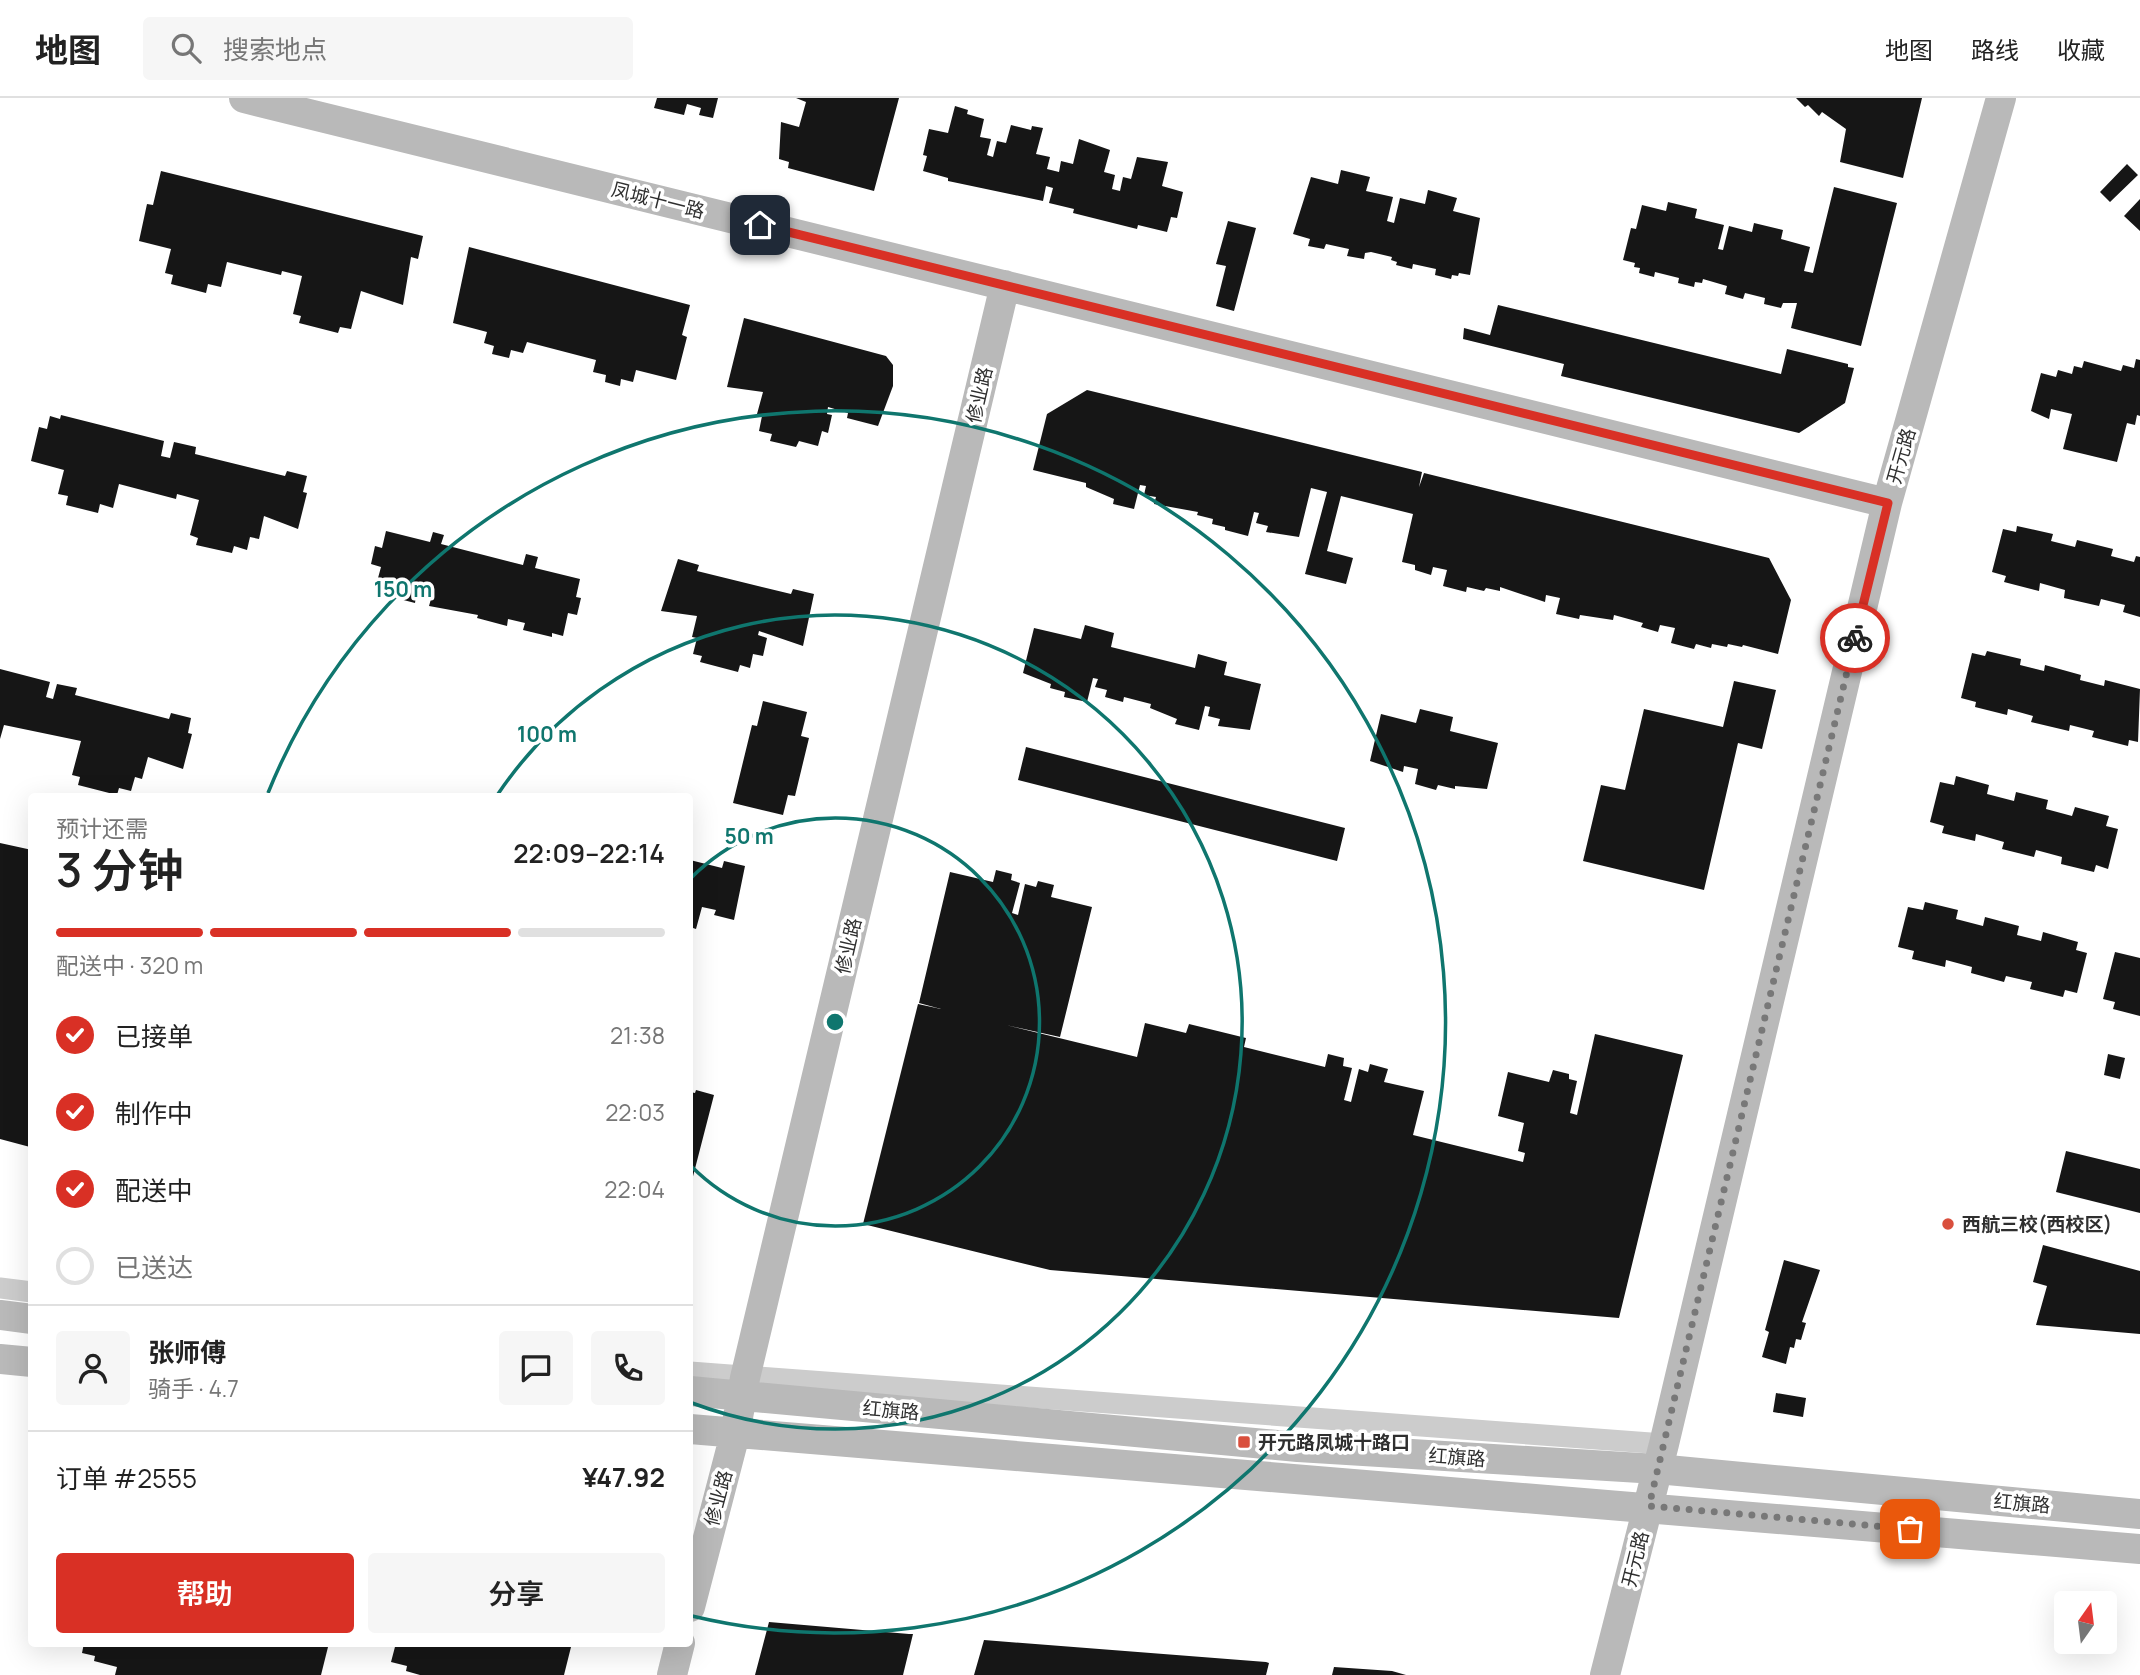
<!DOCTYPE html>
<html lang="zh">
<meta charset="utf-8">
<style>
:root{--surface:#fff;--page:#f6f6f6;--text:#222;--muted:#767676;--line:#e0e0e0;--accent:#d93025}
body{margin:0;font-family:Manrope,"Noto Sans SC",sans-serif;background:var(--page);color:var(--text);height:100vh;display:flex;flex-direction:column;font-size:26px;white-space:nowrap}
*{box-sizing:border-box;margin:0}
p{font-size:23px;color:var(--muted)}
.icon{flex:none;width:38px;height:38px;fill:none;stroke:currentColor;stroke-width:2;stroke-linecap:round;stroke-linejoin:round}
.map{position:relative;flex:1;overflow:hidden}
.drawer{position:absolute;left:28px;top:695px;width:665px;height:854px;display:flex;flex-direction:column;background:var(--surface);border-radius:7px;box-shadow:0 7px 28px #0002}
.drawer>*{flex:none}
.needle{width:46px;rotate:14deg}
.fabs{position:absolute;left:2054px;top:1493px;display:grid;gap:14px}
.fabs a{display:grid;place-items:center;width:63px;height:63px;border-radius:7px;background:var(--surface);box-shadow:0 7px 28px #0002;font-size:35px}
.pin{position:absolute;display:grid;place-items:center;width:60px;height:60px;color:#fff;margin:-30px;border-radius:14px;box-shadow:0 4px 10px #0006}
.courier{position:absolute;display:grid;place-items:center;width:70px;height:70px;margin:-35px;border:5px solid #d93025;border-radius:50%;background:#fff;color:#222;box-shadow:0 2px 9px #0007}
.headline em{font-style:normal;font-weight:600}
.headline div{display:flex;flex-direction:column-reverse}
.headline{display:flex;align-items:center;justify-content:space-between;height:119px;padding:0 28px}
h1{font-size:46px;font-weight:600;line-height:52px}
.bar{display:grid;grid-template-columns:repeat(4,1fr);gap:10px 7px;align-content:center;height:84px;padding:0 28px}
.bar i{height:9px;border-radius:5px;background:var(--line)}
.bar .active{background:var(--accent)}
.bar p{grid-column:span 4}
.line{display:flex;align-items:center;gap:18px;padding:0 28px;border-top:2px solid var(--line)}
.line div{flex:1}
.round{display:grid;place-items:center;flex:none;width:74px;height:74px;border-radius:7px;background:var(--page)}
ol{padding:0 28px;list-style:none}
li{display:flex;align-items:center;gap:21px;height:77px}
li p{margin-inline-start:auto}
li .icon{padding:7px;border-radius:50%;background:var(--accent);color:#fff;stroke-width:4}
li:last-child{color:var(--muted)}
li i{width:38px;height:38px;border:4px solid var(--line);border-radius:50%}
.action{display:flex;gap:14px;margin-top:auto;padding:14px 28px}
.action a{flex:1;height:80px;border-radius:7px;background:var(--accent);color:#fff;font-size:28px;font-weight:600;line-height:80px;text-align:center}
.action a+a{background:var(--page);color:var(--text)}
header{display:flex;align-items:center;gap:42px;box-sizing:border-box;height:98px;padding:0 35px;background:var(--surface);border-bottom:2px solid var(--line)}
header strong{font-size:33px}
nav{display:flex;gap:38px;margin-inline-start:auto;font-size:24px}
.search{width:490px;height:63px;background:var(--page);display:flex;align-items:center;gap:18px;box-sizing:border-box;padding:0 24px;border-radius:7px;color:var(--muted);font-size:26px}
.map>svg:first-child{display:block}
.building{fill:#161616}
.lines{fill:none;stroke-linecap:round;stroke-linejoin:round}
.street{stroke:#ccc;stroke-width:21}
.secondary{stroke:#b9b9b9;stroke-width:30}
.done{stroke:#787878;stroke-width:7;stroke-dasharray:0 12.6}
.route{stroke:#d93025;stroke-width:9}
.ring{fill:none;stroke:#0f766e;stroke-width:3.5}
.poi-dot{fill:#d94f3d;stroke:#fff;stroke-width:2.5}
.labels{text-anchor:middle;stroke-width:7;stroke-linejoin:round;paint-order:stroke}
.street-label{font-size:19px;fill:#2f2f2f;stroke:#fff}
.poi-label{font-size:19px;font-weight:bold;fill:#2f2f2f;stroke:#fff;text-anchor:start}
.centre{fill:#0f766e;stroke:#fff;stroke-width:3.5}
.ring-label{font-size:21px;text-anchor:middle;font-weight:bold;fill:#0f766e;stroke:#fff;stroke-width:7;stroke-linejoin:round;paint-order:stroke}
</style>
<header>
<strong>地图</strong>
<div class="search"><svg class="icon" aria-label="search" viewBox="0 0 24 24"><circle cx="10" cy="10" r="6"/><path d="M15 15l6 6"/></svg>搜索地点</div>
<nav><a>地图</a><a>路线</a><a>收藏</a></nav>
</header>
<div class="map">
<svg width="2140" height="1577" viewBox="0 0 2140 1577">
<rect width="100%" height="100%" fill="#fff"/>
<path class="building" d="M 657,0 L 718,0 L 713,20 L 699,17 L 701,10 L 687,6 L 684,17 L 654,10 Z
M 796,0 L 899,0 L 874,93 L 788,70 L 789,64 L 779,61 L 781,24 L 799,29 L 806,4 Z
M 1796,0 L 1922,0 L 1903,80 L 1840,64 L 1846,31 L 1822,14 L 1819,18 L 1808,7 L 1805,9 Z
M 955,8 L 968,12 L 967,16 L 984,21 L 980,39 L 991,41 L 987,57 L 993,59 L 997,43 L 1006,45 L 1011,27 L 1031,32 L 1032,28 L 1043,30 L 1036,56 L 1050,59 L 1047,71 L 1059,74 L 1061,63 L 1073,66 L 1079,41 L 1110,52 L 1104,74 L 1115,77 L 1112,91 L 1120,93 L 1123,79 L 1131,81 L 1137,59 L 1168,64 L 1162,88 L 1183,94 L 1177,120 L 1171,119 L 1167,134 L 1138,127 L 1137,131 L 1073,115 L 1074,111 L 1049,105 L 1053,90 L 1046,88 L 1043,103 L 948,83 L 948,80 L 923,73 L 927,58 L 923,57 L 929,31 L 948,35 Z
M 2127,66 L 2138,77 L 2110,104 L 2100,94 Z
M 1341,72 L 1370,79 L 1366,93 L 1393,99 L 1387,123 L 1394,125 L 1400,100 L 1425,106 L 1428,92 L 1457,100 L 1453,113 L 1480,120 L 1470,177 L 1459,175 L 1458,178 L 1452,177 L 1451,181 L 1435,177 L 1436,171 L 1413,166 L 1412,171 L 1396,167 L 1397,164 L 1391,162 L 1392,159 L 1371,154 L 1365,155 L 1364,161 L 1347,158 L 1349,151 L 1326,146 L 1324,151 L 1308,148 L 1310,141 L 1293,136 L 1311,79 L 1338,86 Z
M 161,73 L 423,138 L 418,161 L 411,159 L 403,207 L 361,193 L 351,231 L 340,229 L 338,235 L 299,225 L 301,218 L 293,216 L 302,178 L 282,173 L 281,177 L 227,164 L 221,189 L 208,186 L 206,195 L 171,186 L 173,177 L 165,175 L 171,151 L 139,143 L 147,106 L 153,107 Z
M 1834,89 L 1897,105 L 1861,248 L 1791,230 L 1797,205 L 1783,205 L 1781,210 L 1764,206 L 1765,200 L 1745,195 L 1743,201 L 1725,196 L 1727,188 L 1703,181 L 1702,185 L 1695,184 L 1694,189 L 1678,185 L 1679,180 L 1655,174 L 1654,179 L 1639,175 L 1640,170 L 1634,169 L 1635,165 L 1623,162 L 1631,130 L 1636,131 L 1642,107 L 1666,113 L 1668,104 L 1697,111 L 1695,120 L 1724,127 L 1718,151 L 1723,152 L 1729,128 L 1752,134 L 1754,125 L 1783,132 L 1781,141 L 1810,149 L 1804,173 L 1813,175 Z
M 2140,101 L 2140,133 L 2124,118 Z
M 1228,123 L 1256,130 L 1234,213 L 1216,208 L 1226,168 L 1216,166 Z
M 469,149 L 690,207 L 682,237 L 687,239 L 676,282 L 636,272 L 633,284 L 621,281 L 620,288 L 605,284 L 606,277 L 593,274 L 596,262 L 527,244 L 523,255 L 511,252 L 509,260 L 492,256 L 494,248 L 484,245 L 487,234 L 453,225 Z
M 1498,207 L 1781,276 L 1787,251 L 1848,266 L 1848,269 L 1854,270 L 1845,305 L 1799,335 L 1561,278 L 1564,266 L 1463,241 L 1464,230 L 1490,237 Z
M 744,220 L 886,258 L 893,267 L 893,288 L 878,328 L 847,320 L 848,315 L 828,309 L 827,316 L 832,317 L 828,335 L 822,333 L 818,348 L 799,343 L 796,349 L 770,343 L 772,336 L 759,333 L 762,318 L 757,316 L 763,294 L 727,289 Z
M 2136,261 L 2140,262 L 2140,318 L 2137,317 L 2135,327 L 2127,325 L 2117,364 L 2063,351 L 2072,316 L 2051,311 L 2049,321 L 2031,313 L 2041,275 L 2056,279 L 2058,272 L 2072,276 L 2074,268 L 2082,270 L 2084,263 L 2121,273 L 2123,267 L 2134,270 Z
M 1087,292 L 1422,374 L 1419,389 L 1424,375 L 1769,460 L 1791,502 L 1778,556 L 1743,547 L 1742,549 L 1728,546 L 1727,549 L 1712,546 L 1711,550 L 1696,546 L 1694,551 L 1671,545 L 1675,530 L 1660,527 L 1658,534 L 1641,529 L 1643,525 L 1614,517 L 1613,522 L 1580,517 L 1579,521 L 1556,516 L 1560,500 L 1546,497 L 1545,504 L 1500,489 L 1500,493 L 1486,490 L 1484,493 L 1467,489 L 1466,494 L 1443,488 L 1447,472 L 1433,469 L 1431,477 L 1415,472 L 1415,467 L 1402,464 L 1413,416 L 1341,398 L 1327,453 L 1353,460 L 1346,486 L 1305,476 L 1327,394 L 1311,390 L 1299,439 L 1266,434 L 1268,428 L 1256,425 L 1259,415 L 1254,414 L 1248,438 L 1225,432 L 1225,429 L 1212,426 L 1213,421 L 1197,417 L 1198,414 L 1154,406 L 1156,399 L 1144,397 L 1146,388 L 1140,387 L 1134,411 L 1113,406 L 1114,401 L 1086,389 L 1086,385 L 1033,372 L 1047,316 Z
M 61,317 L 164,343 L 161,358 L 170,360 L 174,344 L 196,349 L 195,356 L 285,378 L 287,373 L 307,378 L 303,394 L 307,395 L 298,431 L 264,418 L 259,441 L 250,439 L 247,452 L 234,448 L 232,455 L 196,447 L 198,440 L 190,437 L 199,402 L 177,396 L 176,401 L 119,386 L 113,410 L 100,406 L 98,415 L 66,407 L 68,398 L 58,396 L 64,372 L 31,363 L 39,329 L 47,331 L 50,318 L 60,321 Z
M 2017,428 L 2053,436 L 2051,443 L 2075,449 L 2077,442 L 2113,451 L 2111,458 L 2134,464 L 2136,458 L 2140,459 L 2140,519 L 2123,514 L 2125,507 L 2101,501 L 2099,508 L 2064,500 L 2065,492 L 2040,485 L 2039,493 L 2004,484 L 2006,478 L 1992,474 L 2003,431 L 2016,434 Z
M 386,433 L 430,444 L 433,434 L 444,437 L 441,446 L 523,467 L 526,456 L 538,459 L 535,470 L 580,481 L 576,499 L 581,500 L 577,517 L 568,515 L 563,538 L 552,535 L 552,539 L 523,532 L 525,525 L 508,521 L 507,528 L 477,520 L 478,517 L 429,508 L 431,501 L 416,498 L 415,505 L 384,497 L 385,494 L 375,491 L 381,469 L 371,466 L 375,448 L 382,450 Z
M 678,461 L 699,467 L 697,473 L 791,496 L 793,491 L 814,496 L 803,548 L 759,533 L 758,537 L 767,540 L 763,558 L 753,556 L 750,570 L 740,567 L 738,574 L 700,564 L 702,558 L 693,556 L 697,540 L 692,539 L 697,518 L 661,513 Z
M 1085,527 L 1114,535 L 1111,549 L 1195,570 L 1198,556 L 1227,564 L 1224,577 L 1261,586 L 1250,632 L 1218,628 L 1220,621 L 1208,618 L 1210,609 L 1205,608 L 1199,632 L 1175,626 L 1177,621 L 1150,610 L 1151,606 L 1124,599 L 1123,604 L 1105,599 L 1107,592 L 1095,589 L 1098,581 L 1093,580 L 1087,604 L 1064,599 L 1065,594 L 1050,590 L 1051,586 L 1023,575 L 1034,530 L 1081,541 Z
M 1987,553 L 2021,561 L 2020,567 L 2044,573 L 2045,567 L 2081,577 L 2080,582 L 2104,588 L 2105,582 L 2140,591 L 2138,644 L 2129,642 L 2128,648 L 2092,639 L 2094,633 L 2070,627 L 2069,633 L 2031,624 L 2033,618 L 2008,611 L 2007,617 L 1975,609 L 1976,604 L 1961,600 L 1972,555 L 1985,558 Z
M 0,571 L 50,584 L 46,599 L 53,601 L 57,586 L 77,590 L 75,597 L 169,621 L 171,615 L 191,620 L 188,635 L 192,636 L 183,671 L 148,659 L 142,681 L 135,679 L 131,693 L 119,690 L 117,697 L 78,687 L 80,679 L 72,677 L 81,643 L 4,627 L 0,641 Z
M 1734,583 L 1776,592 L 1762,651 L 1738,645 L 1704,792 L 1583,763 L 1601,687 L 1625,692 L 1644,611 L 1723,629 Z
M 763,603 L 807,614 L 801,638 L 809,640 L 795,698 L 788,697 L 783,717 L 733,705 L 752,627 L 757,628 Z
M 1420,611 L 1453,619 L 1450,633 L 1498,645 L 1487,691 L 1455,688 L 1455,691 L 1438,687 L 1436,692 L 1415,686 L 1418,671 L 1404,668 L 1403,674 L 1370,663 L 1381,616 L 1416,625 Z
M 1026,649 L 1345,730 L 1337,763 L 1018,682 Z
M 1956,678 L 1989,687 L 1987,696 L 2014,703 L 2016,694 L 2048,702 L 2046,711 L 2072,718 L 2075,709 L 2109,718 L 2106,728 L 2118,731 L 2108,771 L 2096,767 L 2094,774 L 2061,766 L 2062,759 L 2036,752 L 2034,759 L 2002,751 L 2004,744 L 1976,736 L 1975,743 L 1942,735 L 1944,728 L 1930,724 L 1940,684 L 1954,687 Z
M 0,745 L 32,752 L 30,1049 L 0,1041 Z
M 690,762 L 722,770 L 724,763 L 745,768 L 734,822 L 714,817 L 716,812 L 702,809 L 696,831 L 690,829 Z
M 996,772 L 1012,776 L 1011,782 L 1020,785 L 1012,815 L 1018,817 L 1025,786 L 1036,789 L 1038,783 L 1054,787 L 1051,799 L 1092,809 L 1060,939 L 1006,927 L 1137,959 L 1145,925 L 1186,935 L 1189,926 L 1246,940 L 1244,949 L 1325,969 L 1328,956 L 1344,960 L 1343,968 L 1352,970 L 1344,1002 L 1351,1004 L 1359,971 L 1368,974 L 1370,966 L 1388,971 L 1384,984 L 1424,993 L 1413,1037 L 1523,1064 L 1525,1055 L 1518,1053 L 1524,1025 L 1498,1018 L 1508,974 L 1549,984 L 1553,972 L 1569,976 L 1569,981 L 1577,983 L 1570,1015 L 1577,1017 L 1595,936 L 1683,957 L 1619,1220 L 1050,1172 L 863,1126 L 918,906 L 941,911 L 919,905 L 950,774 L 993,784 Z
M 1925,804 L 1958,812 L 1956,821 L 1983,828 L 1985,819 L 2019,828 L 2017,837 L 2041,843 L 2043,834 L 2078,844 L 2076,852 L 2087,855 L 2077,895 L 2065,892 L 2063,899 L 2030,891 L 2032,884 L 2006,878 L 2004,884 L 1971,875 L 1972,869 L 1946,862 L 1945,869 L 1912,861 L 1914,853 L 1898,849 L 1908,809 L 1923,812 Z
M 2115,854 L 2140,860 L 2140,918 L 2113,911 L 2115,904 L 2103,901 Z
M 2108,956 L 2125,960 L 2120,981 L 2104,977 Z
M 696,992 L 714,997 L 690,1090 L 690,994 L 695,995 Z
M 2066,1053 L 2140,1071 L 2140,1115 L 2056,1094 Z
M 2043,1147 L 2140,1173 L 2140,1236 L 2036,1227 L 2047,1188 L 2033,1184 Z
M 1784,1162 L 1820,1172 L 1802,1224 L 1806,1225 L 1801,1242 L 1796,1241 L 1794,1250 L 1790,1249 L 1786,1266 L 1762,1259 L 1769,1234 L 1765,1232 Z
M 1776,1295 L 1806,1300 L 1803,1319 L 1773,1314 Z
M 769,1524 L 909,1536 L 913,1536 L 903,1577 L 755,1577 Z
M 984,1542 L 1266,1564 L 1269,1565 L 1266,1577 L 974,1577 Z
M 84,1545 L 329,1545 L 321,1577 L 115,1577 L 117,1569 L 94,1563 L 95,1558 L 82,1555 Z
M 396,1545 L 572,1545 L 564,1577 L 420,1577 L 406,1573 L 407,1568 L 391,1564 Z
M 1334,1569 L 1392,1573 L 1406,1577 L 1332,1577 Z"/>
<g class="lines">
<path class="street" d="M 0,1190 L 32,1194
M 690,1274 L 1664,1346"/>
<path class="secondary" d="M 244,0 L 1887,405
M 0,1217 L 32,1221
M 0,1261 L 32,1264
M 690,1293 L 1298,1349 L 1657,1371 L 2140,1416
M 690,1331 L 2140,1451
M 690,1509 L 735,1336 L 745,1280 L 1005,187
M 672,1577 L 680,1545
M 1605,1577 L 1664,1346 L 1887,405 L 2001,0"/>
</g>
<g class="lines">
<path class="done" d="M 1855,540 L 1649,1408 L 1910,1431"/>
<path class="route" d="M 760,127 L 1888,405 L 1855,540"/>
</g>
<g class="ring">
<path d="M691 780A204 204 0 1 1 691 1068"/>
<path d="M498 696A407 407 0 1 1 692 1305"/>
<path d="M268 695A611 611 0 1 1 692 1518"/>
</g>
<g class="poi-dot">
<circle cx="1948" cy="1126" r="7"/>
<rect x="1237" y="1337" width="14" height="14" rx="3.5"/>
</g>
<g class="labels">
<g class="street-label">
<text transform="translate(658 102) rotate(14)" y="7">凤城十一路</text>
<text transform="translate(979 297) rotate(-77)" y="7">修业路</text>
<text transform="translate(1901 358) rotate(-74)" y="7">开元路</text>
<text transform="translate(848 848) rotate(-77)" y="7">修业路</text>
<text transform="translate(891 1312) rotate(5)" y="7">红旗路</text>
<text transform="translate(1457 1359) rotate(4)" y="7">红旗路</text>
<text transform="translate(718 1400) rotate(-75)" y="7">修业路</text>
<text transform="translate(2022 1405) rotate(5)" y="7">红旗路</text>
<text transform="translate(1635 1461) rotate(-76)" y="7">开元路</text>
</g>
<g class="poi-label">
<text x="1962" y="1133">西航三校(西校区)</text>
<text x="1258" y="1351">开元路凤城十路口</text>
</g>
</g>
<circle cx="835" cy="924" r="10" class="centre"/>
<g class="ring-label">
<text x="403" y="499">150 m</text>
<text x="547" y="644">100 m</text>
<text x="749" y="746">50 m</text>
</g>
</svg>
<div class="fabs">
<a><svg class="needle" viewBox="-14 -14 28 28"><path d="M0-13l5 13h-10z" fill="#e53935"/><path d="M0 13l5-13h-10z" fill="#767676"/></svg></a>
</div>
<div class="pin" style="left:1910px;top:1431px;background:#ea580c"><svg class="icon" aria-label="bag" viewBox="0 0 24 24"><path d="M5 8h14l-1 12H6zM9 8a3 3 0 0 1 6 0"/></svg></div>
<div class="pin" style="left:760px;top:127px;background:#1f2937"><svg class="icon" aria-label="home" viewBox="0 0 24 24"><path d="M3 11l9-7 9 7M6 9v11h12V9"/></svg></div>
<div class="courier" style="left:1855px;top:540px"><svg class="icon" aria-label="bike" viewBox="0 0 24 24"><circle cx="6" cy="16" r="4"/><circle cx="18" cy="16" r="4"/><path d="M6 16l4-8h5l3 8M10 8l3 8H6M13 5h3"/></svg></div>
<section class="drawer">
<div class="headline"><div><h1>3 分钟</h1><p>预计还需</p></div><em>22:09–22:14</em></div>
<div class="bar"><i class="active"></i><i class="active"></i><i class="active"></i><i></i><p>配送中 · 320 m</p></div>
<ol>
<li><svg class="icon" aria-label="check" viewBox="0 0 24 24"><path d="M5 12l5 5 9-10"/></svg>已接单<p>21:38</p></li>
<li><svg class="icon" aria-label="check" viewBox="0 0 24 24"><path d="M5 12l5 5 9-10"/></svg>制作中<p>22:03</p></li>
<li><svg class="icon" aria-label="check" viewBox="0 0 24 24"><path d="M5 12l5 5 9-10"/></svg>配送中<p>22:04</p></li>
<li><i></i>已送达</li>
</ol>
<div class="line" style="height:126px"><a class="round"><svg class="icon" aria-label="person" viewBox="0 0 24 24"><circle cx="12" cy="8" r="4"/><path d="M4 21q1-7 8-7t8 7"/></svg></a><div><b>张师傅</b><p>骑手 · 4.7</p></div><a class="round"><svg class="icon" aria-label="chat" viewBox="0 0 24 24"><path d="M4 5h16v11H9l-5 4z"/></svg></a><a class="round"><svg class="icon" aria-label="phone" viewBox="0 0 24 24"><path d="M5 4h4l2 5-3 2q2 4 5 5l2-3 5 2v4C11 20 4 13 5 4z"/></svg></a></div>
<div class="line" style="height:91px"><div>订单 #2555</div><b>¥47.92</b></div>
<div class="action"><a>帮助</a><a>分享</a></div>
</section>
</div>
